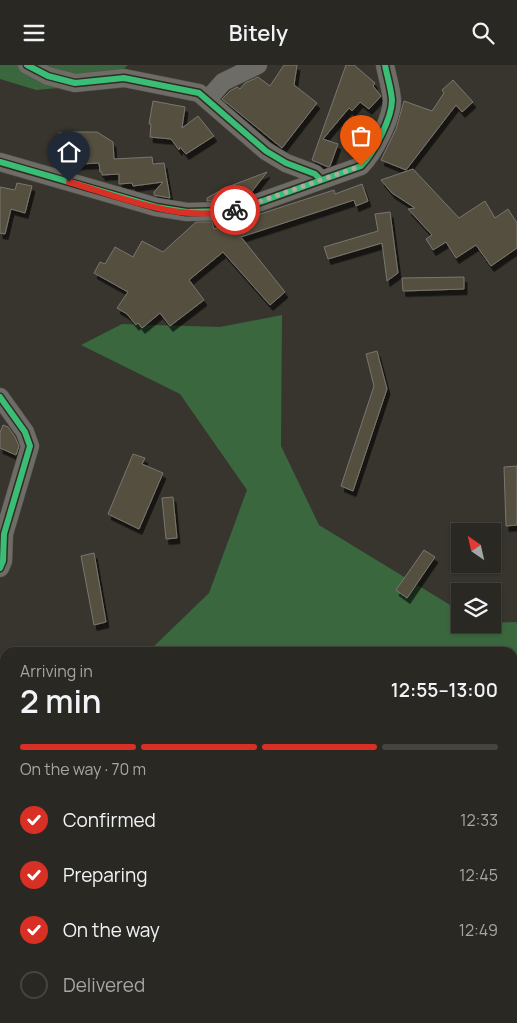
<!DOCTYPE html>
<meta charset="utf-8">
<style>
:root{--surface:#292822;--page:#35342f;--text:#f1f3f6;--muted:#a5a6a5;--line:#454440;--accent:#d93025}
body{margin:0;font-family:Manrope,sans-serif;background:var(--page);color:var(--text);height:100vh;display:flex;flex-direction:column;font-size:19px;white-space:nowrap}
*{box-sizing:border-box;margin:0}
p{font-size:16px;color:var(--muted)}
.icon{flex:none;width:28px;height:28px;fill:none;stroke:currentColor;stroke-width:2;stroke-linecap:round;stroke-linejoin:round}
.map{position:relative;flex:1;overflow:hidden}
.sheet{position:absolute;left:0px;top:582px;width:518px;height:376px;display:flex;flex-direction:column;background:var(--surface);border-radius:15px 15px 0 0;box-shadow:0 1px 4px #0004,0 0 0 1px var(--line)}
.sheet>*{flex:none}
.needle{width:32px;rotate:326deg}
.tools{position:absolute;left:451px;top:458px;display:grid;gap:10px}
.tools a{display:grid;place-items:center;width:50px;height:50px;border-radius:0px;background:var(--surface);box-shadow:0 1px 4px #0004,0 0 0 1px var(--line);font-size:25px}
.pin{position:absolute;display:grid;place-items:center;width:42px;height:42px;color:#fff;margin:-51px -21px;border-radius:50% 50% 50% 0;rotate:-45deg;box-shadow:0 0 5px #0007}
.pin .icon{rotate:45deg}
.courier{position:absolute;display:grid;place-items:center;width:50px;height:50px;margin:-25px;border:4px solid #d93025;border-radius:50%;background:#fff;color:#222;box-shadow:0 1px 6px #0007}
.summary em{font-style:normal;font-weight:600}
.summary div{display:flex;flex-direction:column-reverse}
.summary{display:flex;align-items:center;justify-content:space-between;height:85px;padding:0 20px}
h1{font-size:32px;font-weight:600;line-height:38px}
.bar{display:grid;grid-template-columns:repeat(4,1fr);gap:8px 5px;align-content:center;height:60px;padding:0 20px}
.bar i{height:6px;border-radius:4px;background:var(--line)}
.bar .on{background:var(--accent)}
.bar p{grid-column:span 4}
ol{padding:0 20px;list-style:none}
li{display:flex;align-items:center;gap:15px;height:55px}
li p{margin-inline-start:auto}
li .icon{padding:5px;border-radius:50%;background:var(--accent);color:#fff;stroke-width:4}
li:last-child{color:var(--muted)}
li i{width:28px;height:28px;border:2px solid var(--line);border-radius:50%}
header{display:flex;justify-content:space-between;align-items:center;height:65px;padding:0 20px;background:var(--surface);font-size:22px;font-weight:600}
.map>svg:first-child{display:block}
.forest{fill:#3a673e}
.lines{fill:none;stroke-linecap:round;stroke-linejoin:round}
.stream{stroke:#0d2a2a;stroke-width:5}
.building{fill:#554f3f;stroke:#797671;filter:url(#shadow)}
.minor-casing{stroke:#55524c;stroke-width:19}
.minor{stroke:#6e6c66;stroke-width:18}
.cycleway-casing{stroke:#312c20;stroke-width:9}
.cycleway{stroke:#3abd76;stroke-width:6}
.done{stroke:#afaba4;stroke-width:5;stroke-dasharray:0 9}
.route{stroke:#d93025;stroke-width:6}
</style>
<header><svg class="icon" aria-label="menu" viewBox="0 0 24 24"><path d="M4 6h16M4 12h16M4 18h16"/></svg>Bitely<svg class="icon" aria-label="search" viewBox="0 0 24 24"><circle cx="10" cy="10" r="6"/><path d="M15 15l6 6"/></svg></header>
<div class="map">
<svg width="517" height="958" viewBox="0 0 517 958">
<defs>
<filter id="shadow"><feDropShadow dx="3" dy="5.5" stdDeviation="0" flood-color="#0009"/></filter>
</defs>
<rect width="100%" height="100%" fill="#37352e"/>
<path class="forest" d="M 0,0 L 128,0 L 106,19 L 36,25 L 0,14 Z
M 282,250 L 281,381 L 319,460 L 460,546 L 460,559 L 517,557 L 517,958 L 150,958 L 145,954 L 512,954 L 512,588 L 148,587 L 209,528 L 247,425 L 180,329 L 81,280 L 122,259 L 220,262 Z"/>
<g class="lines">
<path class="stream" d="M 512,606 L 517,605"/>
</g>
<path class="building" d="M 284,0 L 297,0 L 294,20 L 317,38 L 282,83 L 222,34 L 230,26 L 237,22 L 240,24 L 245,18 L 258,12 L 270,21 Z
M 346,0 L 354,0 L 375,18 L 373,21 L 381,31 L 369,44 L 360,37 L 352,46 L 349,43 L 323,74 L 338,79 L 330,101 L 328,102 L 312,95 Z
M 453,15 L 473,37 L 462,47 L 456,40 L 406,105 L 381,95 L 396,64 L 404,36 L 432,46 L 444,28 L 442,25 Z
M 153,36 L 185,42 L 182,63 L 198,51 L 214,71 L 186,89 L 180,82 L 179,85 L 171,74 L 150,72 L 151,59 L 149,59 Z
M 76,67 L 97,67 L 113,77 L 114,94 L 152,92 L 153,99 L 164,98 L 170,133 L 154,130 L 154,127 L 163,117 L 133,121 L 132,118 L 119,119 L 119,109 L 102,110 L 102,107 L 100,107 L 99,98 L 62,100 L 59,68 Z
M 413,104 L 459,153 L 485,136 L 495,153 L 508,144 L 517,158 L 517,183 L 491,201 L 476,180 L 456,193 L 446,177 L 433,185 L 426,174 L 432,170 L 408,144 L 415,143 L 392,128 L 381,115 Z
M 267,107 L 250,129 L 227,135 L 207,136 L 207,133 L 225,123 Z
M 17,118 L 32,121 L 25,148 L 11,144 L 5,169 L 0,168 L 0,122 L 15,125 Z
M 362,119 L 368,136 L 356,141 L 354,135 L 241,172 L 285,227 L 270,240 L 223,187 L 189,215 L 204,235 L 170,261 L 160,248 L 142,263 L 138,258 L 136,260 L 127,249 L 117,243 L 128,227 L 94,208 L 100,197 L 105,199 L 115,182 L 133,192 L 142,176 L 163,187 L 196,157 L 212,157 L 214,164 L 334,125 L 335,129 Z
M 390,147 L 398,208 L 387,216 L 382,178 L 328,194 L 324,182 L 378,166 L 375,149 Z
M 464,212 L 464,224 L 403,226 L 402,213 Z
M 377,286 L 387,324 L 353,426 L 341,421 L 374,321 L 366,289 Z
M 3,360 L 8,362 L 15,372 L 19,381 L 16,390 L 0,383 L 0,368 Z
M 133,389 L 145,393 L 142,399 L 163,408 L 139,464 L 108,449 Z
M 517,401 L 517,460 L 506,461 L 504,402 Z
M 173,432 L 177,473 L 166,474 L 162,433 Z
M 424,485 L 435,492 L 407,533 L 396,525 Z
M 94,488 L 106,557 L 94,560 L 81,491 Z"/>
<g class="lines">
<defs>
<path id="minor" d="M 27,0 L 48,11 L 75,18 L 124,13 L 199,28 L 266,86 L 286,98 L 315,109 L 321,115
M 207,35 L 223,17 L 258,0
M 0,97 L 156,142 L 187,147 L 228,146 L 246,142 L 361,101 C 374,88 392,53 392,35 C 391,23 387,11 385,0
M 0,332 L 25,367 L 30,381 L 4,469 L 3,496 L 0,503
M 0,847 L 5,904
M 39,954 L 51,958"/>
</defs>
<use href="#minor" class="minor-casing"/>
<use href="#minor" class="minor"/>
<defs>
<path id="cycleway" d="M 27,0 L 48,11 L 75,18 L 124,13 L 199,28 L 266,86 L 286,98 L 315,109 L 321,115
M 0,97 L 156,142 L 187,147 L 228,146 L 246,142 L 361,101 C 374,88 392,53 392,35 C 391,23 387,11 385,0
M 0,332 L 25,367 L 30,381 L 4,469 L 3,496 L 0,503"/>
</defs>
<use href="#cycleway" class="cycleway-casing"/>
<use href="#cycleway" class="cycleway"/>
</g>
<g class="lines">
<path class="done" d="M 235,145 L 361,101"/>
<path class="route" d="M 69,117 C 120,132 181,158 235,145"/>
</g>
</svg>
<div class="tools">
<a><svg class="needle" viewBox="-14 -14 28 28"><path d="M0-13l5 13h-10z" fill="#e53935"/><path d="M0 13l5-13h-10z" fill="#a5a6a5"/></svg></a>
<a><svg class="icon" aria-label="layers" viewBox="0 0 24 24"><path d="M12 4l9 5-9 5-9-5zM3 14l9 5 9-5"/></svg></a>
</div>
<div class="pin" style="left:361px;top:101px;background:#ea580c"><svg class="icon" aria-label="bag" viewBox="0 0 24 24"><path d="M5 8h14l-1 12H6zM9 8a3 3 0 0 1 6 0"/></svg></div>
<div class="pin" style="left:69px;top:117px;background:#1f2937"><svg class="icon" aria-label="home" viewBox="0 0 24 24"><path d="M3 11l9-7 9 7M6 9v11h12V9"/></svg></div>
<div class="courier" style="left:235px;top:145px"><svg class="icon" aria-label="bike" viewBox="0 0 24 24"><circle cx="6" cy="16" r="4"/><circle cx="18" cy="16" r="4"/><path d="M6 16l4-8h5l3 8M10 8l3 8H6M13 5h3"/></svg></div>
<section class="sheet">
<div class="summary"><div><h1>2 min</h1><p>Arriving in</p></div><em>12:55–13:00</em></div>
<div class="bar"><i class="on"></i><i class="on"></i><i class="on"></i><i></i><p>On the way · 70 m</p></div>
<ol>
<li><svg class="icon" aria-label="check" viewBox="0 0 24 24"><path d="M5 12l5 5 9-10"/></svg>Confirmed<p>12:33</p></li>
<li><svg class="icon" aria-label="check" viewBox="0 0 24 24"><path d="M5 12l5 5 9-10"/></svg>Preparing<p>12:45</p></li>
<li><svg class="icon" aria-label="check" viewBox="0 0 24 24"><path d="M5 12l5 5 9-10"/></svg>On the way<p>12:49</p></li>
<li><i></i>Delivered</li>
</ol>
</section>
</div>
